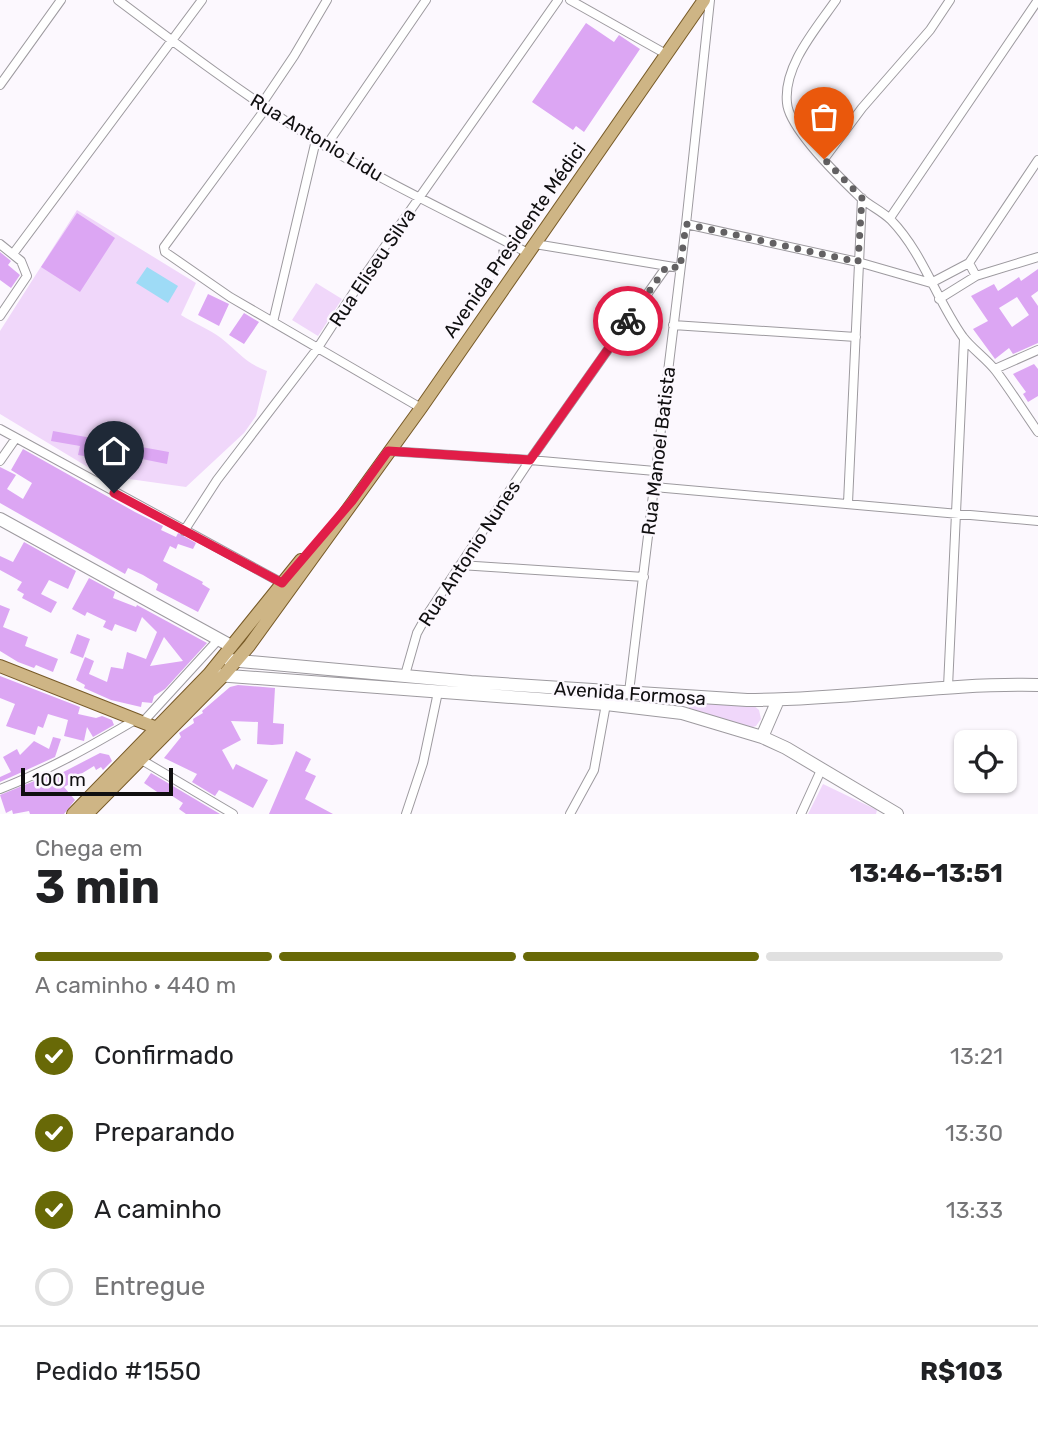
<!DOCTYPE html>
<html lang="pt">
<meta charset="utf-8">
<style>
:root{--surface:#fff;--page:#f2f2f2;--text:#202124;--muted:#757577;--line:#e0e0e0;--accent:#686907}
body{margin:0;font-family:Rubik,sans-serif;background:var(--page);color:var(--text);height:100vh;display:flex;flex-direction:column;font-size:26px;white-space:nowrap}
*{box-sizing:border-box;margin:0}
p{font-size:23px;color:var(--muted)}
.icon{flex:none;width:38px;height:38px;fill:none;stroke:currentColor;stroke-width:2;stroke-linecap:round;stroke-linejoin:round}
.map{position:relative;height:814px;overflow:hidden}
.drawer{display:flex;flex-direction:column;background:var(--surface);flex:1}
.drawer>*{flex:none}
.controls{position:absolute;left:954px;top:730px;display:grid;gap:14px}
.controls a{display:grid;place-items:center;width:63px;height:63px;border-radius:10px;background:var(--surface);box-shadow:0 2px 5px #0004;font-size:35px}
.scale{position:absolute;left:21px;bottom:18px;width:152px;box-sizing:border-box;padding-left:7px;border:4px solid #100f10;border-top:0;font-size:19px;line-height:24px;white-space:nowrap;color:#100f10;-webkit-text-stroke:5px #fcf8fe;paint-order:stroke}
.pin{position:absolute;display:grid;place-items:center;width:60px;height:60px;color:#fff;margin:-72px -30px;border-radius:50% 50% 50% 0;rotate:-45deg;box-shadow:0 0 7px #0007}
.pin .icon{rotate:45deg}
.courier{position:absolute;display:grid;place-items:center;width:70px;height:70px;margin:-35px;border:5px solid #e11d48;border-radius:50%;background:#fff;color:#222;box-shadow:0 2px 9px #0007}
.overview em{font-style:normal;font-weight:700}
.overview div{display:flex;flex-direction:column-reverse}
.overview{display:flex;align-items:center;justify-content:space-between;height:119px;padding:0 35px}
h1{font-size:46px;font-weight:700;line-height:52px}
.bar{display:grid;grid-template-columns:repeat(4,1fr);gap:10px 7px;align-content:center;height:84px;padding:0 35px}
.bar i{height:9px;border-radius:5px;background:var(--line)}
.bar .current{background:var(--accent)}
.bar p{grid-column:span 4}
.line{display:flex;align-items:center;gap:18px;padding:0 35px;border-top:2px solid var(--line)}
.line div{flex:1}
ol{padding:0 35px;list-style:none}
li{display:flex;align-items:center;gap:21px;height:77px}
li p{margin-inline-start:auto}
li .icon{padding:7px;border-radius:50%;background:var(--accent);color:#fff;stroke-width:4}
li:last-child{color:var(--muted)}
li i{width:38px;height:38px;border:4px solid var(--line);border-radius:50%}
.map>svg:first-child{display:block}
.green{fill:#f0d7fa}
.water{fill:#9edbf6}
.building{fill:#dca6f3;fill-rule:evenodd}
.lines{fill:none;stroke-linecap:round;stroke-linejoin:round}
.minor-casing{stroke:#9d9a9f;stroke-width:10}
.secondary-casing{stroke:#9d9a9f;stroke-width:14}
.primary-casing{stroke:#775a27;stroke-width:14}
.path{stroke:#a6a3a8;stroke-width:2;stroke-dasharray:7 3.5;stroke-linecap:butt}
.minor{stroke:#fff;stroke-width:8}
.secondary{stroke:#fff;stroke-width:12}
.primary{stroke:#ceb585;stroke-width:12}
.done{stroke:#636163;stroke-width:7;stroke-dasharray:0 12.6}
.route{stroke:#e11d48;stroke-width:9}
.labels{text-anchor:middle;stroke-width:5;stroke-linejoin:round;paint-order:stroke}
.street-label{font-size:19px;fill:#100f10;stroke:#fcf8fe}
</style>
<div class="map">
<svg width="1038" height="814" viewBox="0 0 1038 814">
<rect width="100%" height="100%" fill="#fcf8fe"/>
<path class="green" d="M 77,210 L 196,283 L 181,315 C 194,323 209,329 221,338 C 239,352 245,363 267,371 L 256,416 L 244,433 L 186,487 L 101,475 L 0,414 L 0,331 Z
M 316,283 L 342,299 L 318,336 L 292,320 Z
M 689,701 L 752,704 L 759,710 L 761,719 L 756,726 L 750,728 L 689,710 Z
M 823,784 L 877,810 L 876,814 L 808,814 Z"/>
<path class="water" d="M 147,267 L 178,286 L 168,303 L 136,283 Z"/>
<path class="building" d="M 586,23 L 614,42 L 619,35 L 640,49 L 584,132 L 576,126 L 573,130 L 532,102 Z
M 77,213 L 115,238 L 80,292 L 41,267 Z
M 0,252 L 11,261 L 8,265 L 20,275 L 11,288 L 0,280 Z
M 1038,269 L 1038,291 L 1031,296 L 1038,306 L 1038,343 L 1013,354 L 1009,348 L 995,359 L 973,329 L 988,321 L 971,296 L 994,284 L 998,291 L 1019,277 L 1021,281 ZM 1017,297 L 1029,315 L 1012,327 L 999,308 Z
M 208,294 L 229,304 L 219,326 L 198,315 Z
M 244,313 L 259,322 L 244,344 L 229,335 Z
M 1034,364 L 1038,369 L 1038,396 L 1028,402 L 1023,394 L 1026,392 L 1013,374 Z
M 53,431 L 169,452 L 167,464 L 142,459 L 141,466 L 78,455 L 80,446 L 51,441 Z
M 23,449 L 135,512 L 163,526 L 161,530 L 176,537 L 178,533 L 196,543 L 193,549 L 178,544 L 176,549 L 170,546 L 163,561 L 203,582 L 202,584 L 210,589 L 198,612 L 156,590 L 158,584 L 143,575 L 128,568 L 125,574 L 0,503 L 0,467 L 16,475 L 7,489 L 23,499 L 32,483 L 11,470 Z
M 24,542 L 76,571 L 68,589 L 49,580 L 41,594 L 57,602 L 51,613 L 22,598 L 24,594 L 17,590 L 22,582 L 0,570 L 0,556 L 13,562 Z
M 89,578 L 115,592 L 113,598 L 136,607 L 137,605 L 207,643 L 165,689 L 154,696 L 152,703 L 142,702 L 141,707 L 111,700 L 84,688 L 85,685 L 76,680 L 85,657 L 94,661 L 89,674 L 107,682 L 111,667 L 123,669 L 127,652 L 146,659 L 157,632 L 142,617 L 136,632 L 115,624 L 112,631 L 103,627 L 106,621 L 87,612 L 85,616 L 72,609 ZM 164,637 L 183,661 L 150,666 Z
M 0,605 L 10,609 L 3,627 L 28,637 L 25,646 L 58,659 L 53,672 L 36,665 L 34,668 L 18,662 L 0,651 Z
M 77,634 L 90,639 L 83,658 L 70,653 Z
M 0,676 L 80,707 L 78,714 L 96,718 L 102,716 L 112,720 L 114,725 L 93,737 L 87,727 L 84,741 L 64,736 L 68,720 L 48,714 L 43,728 L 38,726 L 35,735 L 6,726 L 15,704 L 0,698 Z
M 238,685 L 275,688 L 273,723 L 284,724 L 283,744 L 272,745 L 257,744 L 258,722 L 231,721 L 241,740 L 222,750 L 233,770 L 236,764 L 268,780 L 253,808 L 219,790 L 215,796 L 192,782 L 197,774 L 164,758 L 181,737 L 179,733 L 194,723 L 193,719 L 203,713 L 202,711 L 230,687 Z
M 53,737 L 61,739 L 55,757 L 0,782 L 0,777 L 11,772 L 3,757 L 17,749 L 20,755 L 34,741 L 49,749 Z
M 296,751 L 311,759 L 305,771 L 316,776 L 305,799 L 333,814 L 269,814 Z
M 100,753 L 109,755 L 112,761 L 103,770 L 101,767 L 96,770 L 94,766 L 76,777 L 77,780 L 64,787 L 75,800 L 64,814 L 30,814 L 29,811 L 13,814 L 12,810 L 6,813 L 0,795 L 49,775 L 48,780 Z
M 151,773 L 220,814 L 186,814 L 179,809 L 183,803 L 166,792 L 163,796 L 144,783 Z"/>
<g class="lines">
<defs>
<path id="minor" d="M 118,0 C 183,49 247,97 315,140 C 384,182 457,216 528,253
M 570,0 L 666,54
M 836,0 C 816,29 783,66 787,103 C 789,129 841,179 861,198 C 870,206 882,211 891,220 C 923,253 936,299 963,337 C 972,349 987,359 996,371 C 1011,391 1024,412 1038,432
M 0,85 L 61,0
M 261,105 L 294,56 L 327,0
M 266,108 L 164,247 L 165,252 L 230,297 L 421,408
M 326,146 L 426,0
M 824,159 L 862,108 L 930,30 L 950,0
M 890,218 L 1038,0
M 686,224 L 858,262 L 931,283
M 0,244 L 21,261 L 27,276 L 0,316
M 535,244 L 680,268
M 13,254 L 202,0
M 976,276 L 969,263 L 1038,160
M 931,283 L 969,263
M 939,299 L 976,276 L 1038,257
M 273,322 L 316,140
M 673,325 L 856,337
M 995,369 L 1038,350
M 0,429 L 282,583
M 388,451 L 530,460 L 655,471
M 0,461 L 16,438
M 654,487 L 1038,521
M 848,503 L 862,198
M 184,531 L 217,480 L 317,349 L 367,272 L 558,0
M 460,565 L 644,577
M 405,675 L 417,633 L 427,615 L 530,460 L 667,266
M 948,687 L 964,339
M 629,692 L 686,224 L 710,0
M 142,723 L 218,640
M 140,759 L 233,814
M 0,789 C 47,771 91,746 135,720
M 406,814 L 423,763 L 438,692
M 570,814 L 594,770 L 606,704
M 801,814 L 822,768"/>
<path id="secondary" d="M 0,519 L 231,646
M 229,660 L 471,682 L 747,700 C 844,700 941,683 1038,685
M 216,675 L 606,704 L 682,713 L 762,737 L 786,748 L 897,814
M 762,737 L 778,700"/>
<path id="primary" d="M 0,666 L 157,728
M 73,814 L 209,674 L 301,560
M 87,814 L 224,675 L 249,646 L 421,408 L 704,0"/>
</defs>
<use href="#minor" class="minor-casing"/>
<use href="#secondary" class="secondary-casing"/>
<use href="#primary" class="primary-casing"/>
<path class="path" d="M 491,286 L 501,263 L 499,249"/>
<use href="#minor" class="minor"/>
<use href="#secondary" class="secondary"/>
<use href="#primary" class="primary"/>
</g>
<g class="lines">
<path class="done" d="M 628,321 L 667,266 L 680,268 L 686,224 L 858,262 L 862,198 L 824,159"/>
<path class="route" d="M 114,493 L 282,583 L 352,501 L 388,451 L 530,460 L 628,321"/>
</g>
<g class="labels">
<g class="street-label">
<text transform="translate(317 137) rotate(31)" y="7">Rua Antonio Lidu</text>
<text transform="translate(514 240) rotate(-55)" y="7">Avenida Presidente Médici</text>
<text transform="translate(372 267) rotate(-56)" y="7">Rua Eliseu Silva</text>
<text transform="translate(658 451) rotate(-83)" y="7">Rua Manoel Batista</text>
<text transform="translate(469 553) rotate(-57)" y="7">Rua Antonio Nunes</text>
<text transform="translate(630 693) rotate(4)" y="7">Avenida Formosa</text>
</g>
</g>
</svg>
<div class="controls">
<a><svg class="icon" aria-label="locate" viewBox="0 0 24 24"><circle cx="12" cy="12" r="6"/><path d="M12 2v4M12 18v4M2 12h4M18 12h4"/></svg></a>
</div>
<div class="scale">100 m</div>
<div class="pin" style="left:824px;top:159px;background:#ea580c"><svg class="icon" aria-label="bag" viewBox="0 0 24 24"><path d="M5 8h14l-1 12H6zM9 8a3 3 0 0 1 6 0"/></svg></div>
<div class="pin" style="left:114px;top:493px;background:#1f2937"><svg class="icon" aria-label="home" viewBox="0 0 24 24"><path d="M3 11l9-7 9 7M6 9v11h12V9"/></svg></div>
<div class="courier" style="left:628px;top:321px"><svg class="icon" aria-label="bike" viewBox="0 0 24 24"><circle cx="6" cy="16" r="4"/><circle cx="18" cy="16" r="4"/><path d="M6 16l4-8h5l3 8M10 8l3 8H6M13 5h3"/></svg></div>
</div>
<section class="drawer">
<div class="overview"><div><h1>3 min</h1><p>Chega em</p></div><em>13:46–13:51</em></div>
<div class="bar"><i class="current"></i><i class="current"></i><i class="current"></i><i></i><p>A caminho · 440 m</p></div>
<ol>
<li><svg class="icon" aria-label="check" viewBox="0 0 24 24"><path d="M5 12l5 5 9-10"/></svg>Confirmado<p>13:21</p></li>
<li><svg class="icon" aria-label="check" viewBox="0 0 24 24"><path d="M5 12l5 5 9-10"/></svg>Preparando<p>13:30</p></li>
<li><svg class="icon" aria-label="check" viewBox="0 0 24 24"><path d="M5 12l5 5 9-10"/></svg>A caminho<p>13:33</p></li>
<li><i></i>Entregue</li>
</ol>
<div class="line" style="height:91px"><div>Pedido #1550</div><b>R$103</b></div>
</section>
